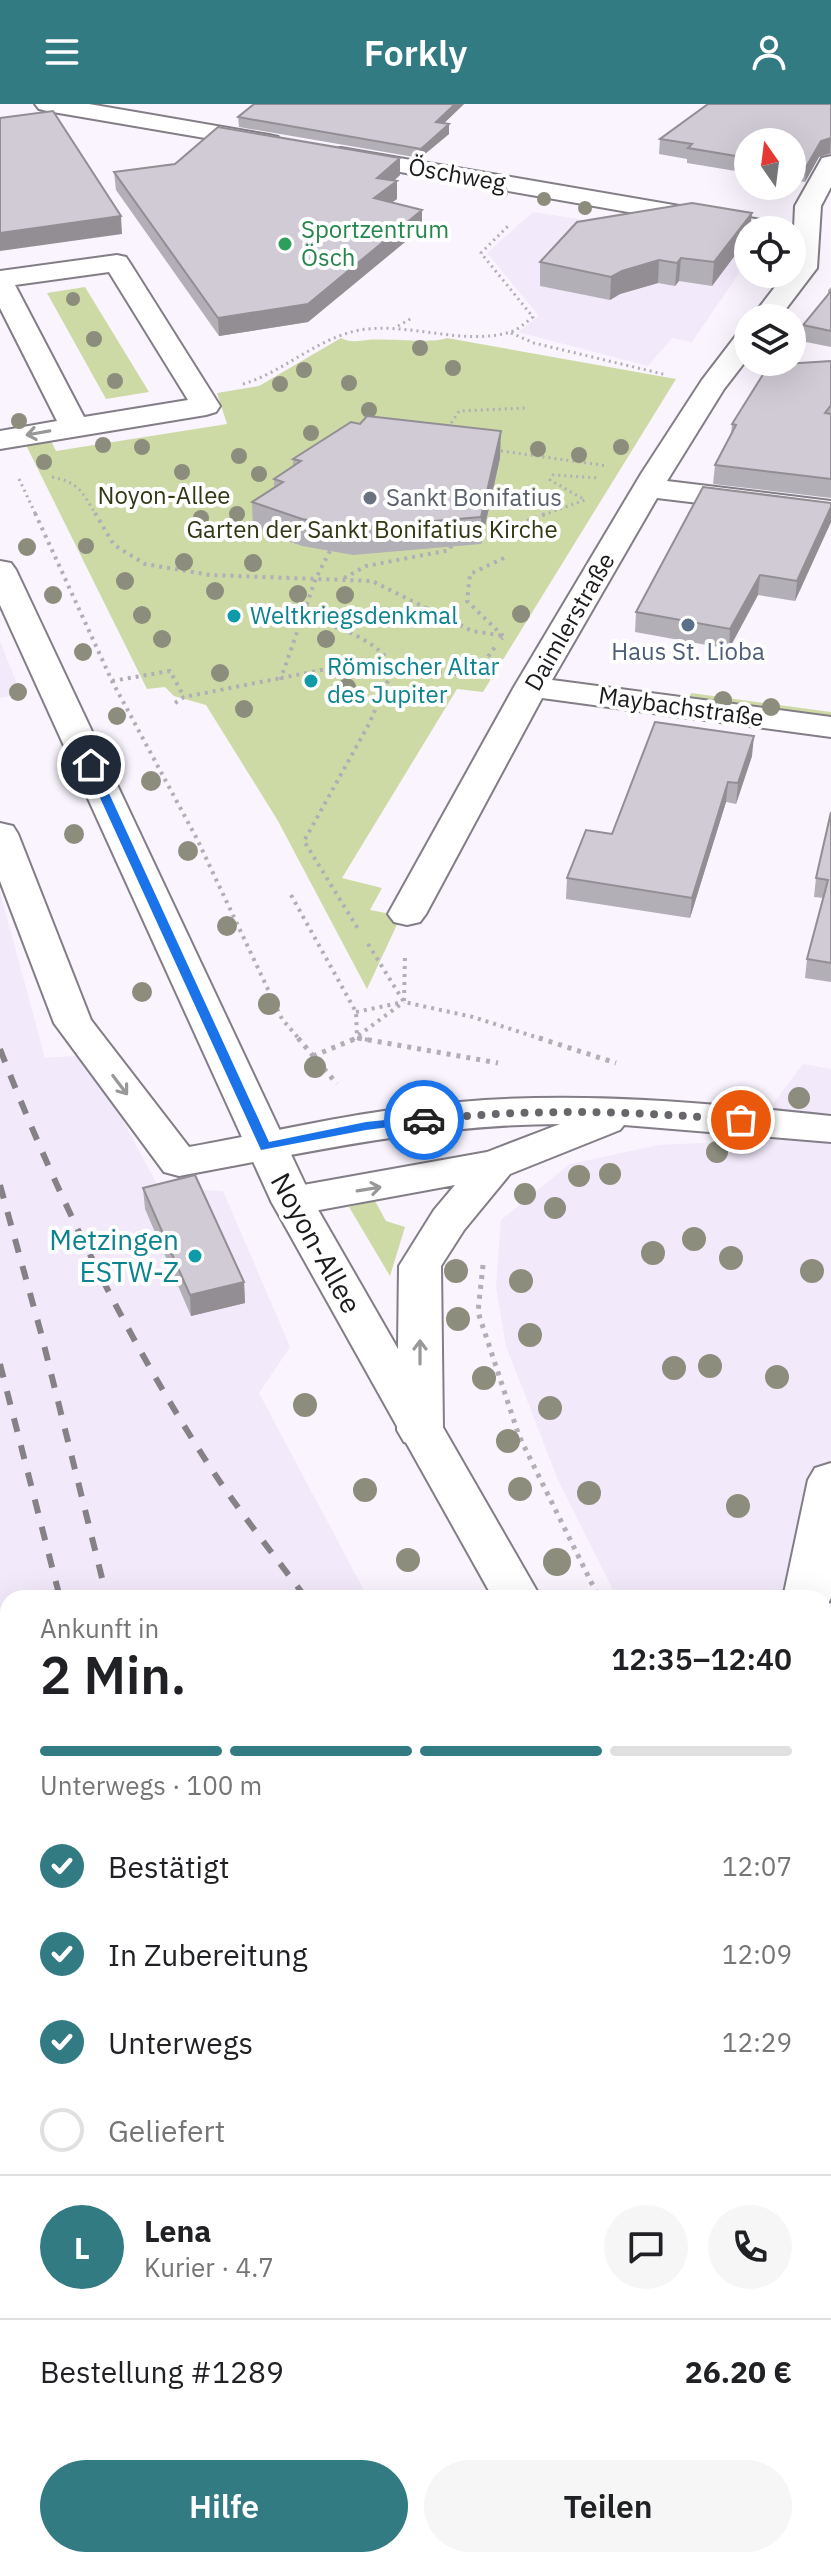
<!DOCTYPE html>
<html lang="de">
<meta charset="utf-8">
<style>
:root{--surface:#fff;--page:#f6f6f6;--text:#202124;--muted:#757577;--line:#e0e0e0;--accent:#337b83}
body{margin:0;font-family:"IBM Plex Sans",sans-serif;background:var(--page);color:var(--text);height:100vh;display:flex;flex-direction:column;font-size:30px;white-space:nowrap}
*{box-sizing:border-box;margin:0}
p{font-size:26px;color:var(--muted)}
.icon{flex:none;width:44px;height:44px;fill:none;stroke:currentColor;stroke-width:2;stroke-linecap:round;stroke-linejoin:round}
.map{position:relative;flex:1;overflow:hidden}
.details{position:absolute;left:0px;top:1486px;width:832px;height:978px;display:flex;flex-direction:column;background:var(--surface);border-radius:24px 24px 0 0;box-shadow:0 8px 32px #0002}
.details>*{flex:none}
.needle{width:52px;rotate:346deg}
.buttons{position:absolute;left:734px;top:24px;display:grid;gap:16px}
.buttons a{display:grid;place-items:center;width:72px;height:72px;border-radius:50%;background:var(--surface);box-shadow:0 8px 32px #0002;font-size:40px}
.pin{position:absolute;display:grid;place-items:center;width:68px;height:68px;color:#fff;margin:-34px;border:4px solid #fff;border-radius:50%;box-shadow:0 2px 8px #0007}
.courier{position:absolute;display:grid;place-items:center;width:80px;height:80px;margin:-40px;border:6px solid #1a73e8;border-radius:50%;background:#fff;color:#222;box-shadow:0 2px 10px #0007}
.overview em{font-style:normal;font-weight:600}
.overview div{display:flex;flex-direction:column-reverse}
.overview{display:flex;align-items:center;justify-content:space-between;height:136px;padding:0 40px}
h1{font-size:52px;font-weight:600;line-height:60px}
.bar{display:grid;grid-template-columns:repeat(4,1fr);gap:12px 8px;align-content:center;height:96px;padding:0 40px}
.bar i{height:10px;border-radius:6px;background:var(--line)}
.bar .current{background:var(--accent)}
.bar p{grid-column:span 4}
.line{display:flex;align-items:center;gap:20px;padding:0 40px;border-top:2px solid var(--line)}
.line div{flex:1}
.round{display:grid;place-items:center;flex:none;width:84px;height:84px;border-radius:42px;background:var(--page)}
ol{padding:0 40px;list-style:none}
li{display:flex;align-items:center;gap:24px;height:88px}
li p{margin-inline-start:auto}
li .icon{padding:8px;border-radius:50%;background:var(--accent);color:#fff;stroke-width:4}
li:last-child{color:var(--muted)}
li i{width:44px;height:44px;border:4px solid var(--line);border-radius:50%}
.button{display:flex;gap:16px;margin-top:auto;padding:16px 40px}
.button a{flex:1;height:92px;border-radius:48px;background:var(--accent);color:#fff;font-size:32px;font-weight:600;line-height:92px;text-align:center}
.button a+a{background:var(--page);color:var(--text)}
header{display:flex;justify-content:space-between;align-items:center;height:104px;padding:0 40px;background:var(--accent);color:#fff;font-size:36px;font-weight:600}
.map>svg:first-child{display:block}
.built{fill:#f2e9fa}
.green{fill:#cedaa6}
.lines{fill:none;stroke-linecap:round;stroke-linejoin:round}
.minor-casing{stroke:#827d86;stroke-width:4}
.major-casing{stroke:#827d86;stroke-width:4}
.path-far3{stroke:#b2aeb5;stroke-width:3;stroke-dasharray:2 4;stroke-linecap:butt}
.path-far2{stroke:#b2aeb5;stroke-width:4;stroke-dasharray:3 5;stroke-linecap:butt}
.path-far1{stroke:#b2aeb5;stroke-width:5;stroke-dasharray:4 6;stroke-linecap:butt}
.path{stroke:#b2aeb5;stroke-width:6;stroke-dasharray:5 8;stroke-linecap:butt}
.minor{fill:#fff;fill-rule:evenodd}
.major{fill:#fff;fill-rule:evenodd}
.rail-far1{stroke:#858287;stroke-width:6;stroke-dasharray:14 14;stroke-linecap:butt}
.rail{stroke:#858287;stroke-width:8;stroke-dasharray:18 18;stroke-linecap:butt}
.tree{fill:#8c8d7d}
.wall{fill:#b3afb6}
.shaded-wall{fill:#928e94}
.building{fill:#d0cbd4;stroke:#928e94;stroke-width:2}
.oneway{stroke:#999899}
.route{fill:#1a73e8}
.done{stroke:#69666b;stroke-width:8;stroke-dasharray:0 14.4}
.leisure-dot{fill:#2e9e5b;stroke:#fff;stroke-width:3}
.worship-dot{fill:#6b7280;stroke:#fff;stroke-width:3}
.culture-dot{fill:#0f9aa8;stroke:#fff;stroke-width:3}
.service-dot{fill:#5c6f8a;stroke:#fff;stroke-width:3}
.labels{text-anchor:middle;stroke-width:8;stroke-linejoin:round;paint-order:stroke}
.far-street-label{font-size:24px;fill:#1c1a1d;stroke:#fff}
.far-leisure-label{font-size:24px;fill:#27864d;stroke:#fff;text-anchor:start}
.far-park-label{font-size:24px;fill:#323814;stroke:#fff}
.far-worship-label{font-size:24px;fill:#5b616d;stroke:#fff;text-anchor:start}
.far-culture-label{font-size:24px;fill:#0d838f;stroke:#fff;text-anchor:start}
.far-service-label{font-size:24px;fill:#4e5e75;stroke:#fff}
.culture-label{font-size:28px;fill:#0d838f;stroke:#fff;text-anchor:end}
.street-label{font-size:28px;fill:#1c1a1d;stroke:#fff}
</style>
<header><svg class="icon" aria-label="menu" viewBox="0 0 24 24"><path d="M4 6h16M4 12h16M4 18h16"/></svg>Forkly<svg class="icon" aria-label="person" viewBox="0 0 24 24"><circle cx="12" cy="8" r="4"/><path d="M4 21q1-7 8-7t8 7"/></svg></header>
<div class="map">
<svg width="831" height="2463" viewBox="0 0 831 2463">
<rect width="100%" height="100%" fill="#f9f4fd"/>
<path class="built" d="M 533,108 L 719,137 L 748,149 L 748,156 L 692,238 L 672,234 L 648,262 L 518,228 L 539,212 L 487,149 Z
M 0,537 L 21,590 L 0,594 Z
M 0,788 L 45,954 L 88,951 L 159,1084 L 223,1087 L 290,1243 L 259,1289 L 368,1494 L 8,1494 L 8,1539 L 0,1502 Z
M 803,960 L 831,965 L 831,1903 L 824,1900 L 824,1494 L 617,1494 L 558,1376 L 506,1242 L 496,1183 L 501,1116 L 570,1060 L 659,1041 L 745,1037 Z
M 824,1988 L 831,1993 L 831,2086 L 824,2080 Z
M 130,2456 L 610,2456 L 608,2463 L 130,2463 Z"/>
<path class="green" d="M 85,183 L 149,288 L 106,295 L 47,189 Z
M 341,234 C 350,239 358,237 367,236 C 388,234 433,240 447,234 L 676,275 L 483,588 L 457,585 L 342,774 L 382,784 L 370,806 L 401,812 L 367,885 L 278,717 L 206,601 L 174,592 L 165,583 L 147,585 L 24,337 L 49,333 L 56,347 L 227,320 L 217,289 L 259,282 Z
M 691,589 L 831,608 L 831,614 L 689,595 Z
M 375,1097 L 386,1117 L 405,1123 L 390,1172 L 349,1103 Z
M 8,1600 L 8,2456 L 130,2456 L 130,2463 L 0,2463 L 0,1603 Z
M 610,2456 L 700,2456 L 700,2463 L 608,2463 Z"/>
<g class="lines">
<defs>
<path id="minor" d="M 35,0 L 89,0 L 269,31 L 278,33 L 281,38 L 278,43 L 269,45 L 47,7 L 39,5 Z
M 341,44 L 773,118 L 782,120 L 786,126 L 748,126 L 748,129 L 332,56 L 329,51 L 332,46 Z
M 831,52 L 831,83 L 821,102 L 817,164 L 779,214 L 751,214 L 785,170 L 792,170 L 795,102 L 822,54 Z
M 117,151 L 126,153 L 130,159 L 220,302 L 216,308 L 206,311 L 0,345 L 0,327 L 57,317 L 0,204 L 0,167 ZM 109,168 L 188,296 L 84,313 L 15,181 Z
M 748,227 L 748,254 L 724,285 L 667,377 L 831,397 L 831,415 L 657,394 L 552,576 L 831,613 L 831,633 L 542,594 L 426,810 L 420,818 L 407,821 L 394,818 L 388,810 L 514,583 L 641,370 L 702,276 L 738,229 Z
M 0,719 L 13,722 L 18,730 L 91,916 L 189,1043 C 279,1027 369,1005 460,998 C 584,987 708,999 831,1012 L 831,1038 L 624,1021 L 620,1026 L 510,1070 L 464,1126 L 441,1162 L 443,1326 L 436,1338 L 420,1343 L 404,1338 L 397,1326 L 399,1162 L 434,1106 L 455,1081 L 292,1111 L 277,1107 L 271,1097 L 277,1087 L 292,1083 L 487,1048 L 560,1020 C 430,1020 306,1049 179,1072 L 164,1068 L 54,919 L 0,777 Z
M 831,1359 L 831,1494 L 824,1507 L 824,1494 L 783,1494 L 808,1376 L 815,1364 Z
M 824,2262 L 831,2262 L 831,2322 L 824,2322 Z"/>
<path id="major" d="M 0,457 L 11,459 L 16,466 L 313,1097 L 541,1494 L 493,1494 L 271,1097 L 0,501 Z
M 824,2430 L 831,2433 L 831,2463 L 777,2463 L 777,2456 L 824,2456 Z"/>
</defs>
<use href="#minor" class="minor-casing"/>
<use href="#major" class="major-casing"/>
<path class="path-far3" d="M 398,222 L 412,214
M 511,229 L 534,239 L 667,271
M 243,280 C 284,268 317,234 360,226 C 408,218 459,241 507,229 C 517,227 525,219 533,213 L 481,149 L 508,122
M 448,324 L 459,307 L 526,304
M 495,346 L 608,362
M 52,373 C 80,379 82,388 96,411
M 19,375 L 36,411
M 543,411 L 585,396 L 550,376 L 553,371 L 599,374"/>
<path class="path-far2" d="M 35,409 L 112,577 L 197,735 L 282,915 L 300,936
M 95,409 L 114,441 L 145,460 L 210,471 L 372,477 L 472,527 L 504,532 L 501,535
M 480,422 L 514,422 L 548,409
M 330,447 L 316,474 L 281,574 L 357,559 L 474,572
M 344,474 L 366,462 L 450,446 L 452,439
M 304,513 C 339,524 372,532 394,563 L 369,620 L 304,737 L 360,828
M 503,532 L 467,497 L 470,470 L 506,453
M 474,572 L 495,543
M 112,577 L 170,567 L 184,593
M 175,599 L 184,593 L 281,574
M 291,791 L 356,908 L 357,934
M 368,840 L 404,898 L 473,913 L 545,936
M 404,897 L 405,851
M 356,908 L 399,899
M 357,934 L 369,936
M 352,936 L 404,898"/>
<path class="path-far1" d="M 298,934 L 337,980
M 358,934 L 498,959
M 539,934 L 616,959
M 313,952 L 357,934
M 483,1161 L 478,1208 L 519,1332 L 599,1494"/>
<path class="path" d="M 824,1924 L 831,1928
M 824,1963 L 831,1982"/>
<use href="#minor" class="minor"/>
<use href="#major" class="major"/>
<path class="rail-far1" d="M 0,945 C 55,1087 121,1223 203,1352 C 234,1401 271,1447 306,1494
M 0,1081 L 41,1229 L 107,1494
M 0,1260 L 60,1494"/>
<path class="rail" d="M 824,2028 L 831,2033
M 174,2456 L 174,2463
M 236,2456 L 237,2463
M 498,2456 L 499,2463"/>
</g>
<g class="tree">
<circle cx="501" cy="88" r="7"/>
<circle cx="544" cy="95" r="7"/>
<circle cx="585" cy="104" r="7"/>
<circle cx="73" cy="195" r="7"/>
<circle cx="94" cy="235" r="8"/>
<circle cx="420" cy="244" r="8"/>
<circle cx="453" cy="264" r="8"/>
<circle cx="304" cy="266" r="8"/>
<circle cx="115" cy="277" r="8"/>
<circle cx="349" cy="279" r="8"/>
<circle cx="280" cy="280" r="8"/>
<circle cx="369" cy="306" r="8"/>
<circle cx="19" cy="317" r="8"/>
<circle cx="311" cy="329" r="8"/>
<circle cx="103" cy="341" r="8"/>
<circle cx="142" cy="343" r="8"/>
<circle cx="621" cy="343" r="8"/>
<circle cx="538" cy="345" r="8"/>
<circle cx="579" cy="351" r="8"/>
<circle cx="239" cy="352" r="8"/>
<circle cx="44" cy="358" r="8"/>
<circle cx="182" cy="368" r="8"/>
<circle cx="259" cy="370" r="8"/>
<circle cx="237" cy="410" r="8"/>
<circle cx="201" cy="414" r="8"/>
<circle cx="27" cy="443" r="9"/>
<circle cx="86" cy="442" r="8"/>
<circle cx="184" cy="458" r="9"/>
<circle cx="253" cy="459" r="9"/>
<circle cx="125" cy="477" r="9"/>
<circle cx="215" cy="487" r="9"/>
<circle cx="298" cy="490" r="9"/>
<circle cx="53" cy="491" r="9"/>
<circle cx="345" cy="491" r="9"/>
<circle cx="521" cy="510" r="9"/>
<circle cx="142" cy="511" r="9"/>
<circle cx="162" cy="535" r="9"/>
<circle cx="326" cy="535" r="9"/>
<circle cx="83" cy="548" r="9"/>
<circle cx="220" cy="569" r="9"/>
<circle cx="347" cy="583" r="9"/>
<circle cx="18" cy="588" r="9"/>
<circle cx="723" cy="596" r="9"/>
<circle cx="771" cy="603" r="9"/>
<circle cx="244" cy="605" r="9"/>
<circle cx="117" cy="612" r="9"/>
<circle cx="151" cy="677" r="10"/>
<circle cx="74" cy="730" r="10"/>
<circle cx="188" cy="747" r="10"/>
<circle cx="227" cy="822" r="10"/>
<circle cx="142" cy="888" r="10"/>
<circle cx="269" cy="900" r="11"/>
<circle cx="315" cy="963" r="11"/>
<circle cx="799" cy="994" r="11"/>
<circle cx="717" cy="1048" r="11"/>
<circle cx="610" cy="1070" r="11"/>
<circle cx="579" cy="1072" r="11"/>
<circle cx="525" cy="1090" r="11"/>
<circle cx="555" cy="1104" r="11"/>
<circle cx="694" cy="1135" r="12"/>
<circle cx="653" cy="1149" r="12"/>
<circle cx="731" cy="1154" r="12"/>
<circle cx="456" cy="1167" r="12"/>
<circle cx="812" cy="1167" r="12"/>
<circle cx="521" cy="1177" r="12"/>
<circle cx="458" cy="1215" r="12"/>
<circle cx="530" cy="1231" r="12"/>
<circle cx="710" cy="1262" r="12"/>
<circle cx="674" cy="1264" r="12"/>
<circle cx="777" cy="1273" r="12"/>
<circle cx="484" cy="1274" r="12"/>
<circle cx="305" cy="1301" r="12"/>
<circle cx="550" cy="1304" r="12"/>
<circle cx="508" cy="1337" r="12"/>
<circle cx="520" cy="1385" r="12"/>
<circle cx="365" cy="1386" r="12"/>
<circle cx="589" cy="1389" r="12"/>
<circle cx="738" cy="1402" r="12"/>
<circle cx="408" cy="1456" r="12"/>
<circle cx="557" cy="1458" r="14"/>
</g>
<path class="wall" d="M 464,0 L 444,19 L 449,30 L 420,54 L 239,23 L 238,13 Z
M 831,0 L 831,50 L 819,53 L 805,78 L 792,76 L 792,38 L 748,38 L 748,69 L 687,59 L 687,55 L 659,50 L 660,35 Z
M 400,54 L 400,71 L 394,77 L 397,95 L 392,98 L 422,124 L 308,218 L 219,232 L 116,86 L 114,68 Z
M 748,126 L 748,134 L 712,182 L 679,177 L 675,182 L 658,179 L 620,190 L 610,196 L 540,182 L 540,158 Z
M 831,183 L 831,243 L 801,237 L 803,221 L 828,191 L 828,186 Z
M 831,257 L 831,394 L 713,380 L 715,361 L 731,330 L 732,320 Z
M 500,354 L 481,440 L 353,451 L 302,442 L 253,425 L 252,398 L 274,383 L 274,375 L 293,362 L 293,355 Z
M 831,418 L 795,497 L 758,491 L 729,545 L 635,528 L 636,508 Z
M 752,652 L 736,700 L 726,698 L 690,814 L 566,795 L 567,774 L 612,730 Z
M 831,708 L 831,878 L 805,874 L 807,855 L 824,794 L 814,793 L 816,774 Z
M 143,1084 L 244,1178 L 245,1199 L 191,1212 L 145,1105 Z"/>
<path class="shaded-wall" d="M 455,0 L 464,0 L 436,27 L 436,18 Z
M 449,20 L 449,30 L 420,54 L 421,45 Z
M 831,34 L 830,49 L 819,53 L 805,78 L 806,63 L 821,37 Z
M 400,54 L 400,71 L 377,91 L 377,74 Z
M 397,77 L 397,95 L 374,111 L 374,94 Z
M 422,106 L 422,124 L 308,218 L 219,232 L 218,214 Z
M 752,109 L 750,126 L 748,126 L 748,134 L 712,182 L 714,158 Z
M 121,112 L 122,130 L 0,147 L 0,129 Z
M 681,154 L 679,177 L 675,182 L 677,159 Z
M 659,156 L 658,179 L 620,190 L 610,196 L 611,173 L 622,167 Z
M 501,327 L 500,354 L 481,440 L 481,413 Z
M 831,403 L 831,418 L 795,497 L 797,477 Z
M 760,471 L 758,491 L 729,545 L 730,525 Z
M 754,632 L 752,652 L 736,700 L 738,679 Z
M 728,678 L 726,698 L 690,814 L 692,794 Z
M 244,1178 L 245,1199 L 191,1212 L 190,1191 Z"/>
<path class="building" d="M 254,0 L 455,0 L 436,18 L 449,20 L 421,45 L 238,13 Z
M 708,0 L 831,0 L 831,34 L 821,37 L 806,63 L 792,61 L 792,38 L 748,38 L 748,54 L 688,44 L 692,40 L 660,35 Z
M 53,7 L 121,112 L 0,129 L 0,14 Z
M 218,23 L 400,54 L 377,74 L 397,77 L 374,94 L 422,106 L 308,200 L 218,214 L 114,68 L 175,60 Z
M 692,99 L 752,109 L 714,158 L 681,154 L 677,159 L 659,156 L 622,167 L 611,173 L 540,158 L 577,118 Z
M 831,187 L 831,227 L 803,221 Z
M 831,257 L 831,301 L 825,309 L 831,310 L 831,375 L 715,361 L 736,321 L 732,320 L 769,261 Z
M 367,312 L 501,327 L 481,413 L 352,424 L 302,415 L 252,398 L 283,378 L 274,375 L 301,357 L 293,355 L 351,318 L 360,320 Z
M 703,383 L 831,399 L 831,403 L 797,477 L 760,471 L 730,525 L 636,508 Z
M 655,618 L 754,632 L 738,679 L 728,678 L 692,794 L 567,774 L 586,726 L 612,730 Z
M 831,708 L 831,859 L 807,855 L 828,776 L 816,774 Z
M 195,1071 L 244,1178 L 190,1191 L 143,1084 Z"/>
<defs><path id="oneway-shaft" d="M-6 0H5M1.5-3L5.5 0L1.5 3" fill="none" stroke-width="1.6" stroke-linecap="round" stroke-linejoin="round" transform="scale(2)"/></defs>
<g class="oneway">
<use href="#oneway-shaft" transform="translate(38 329) rotate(170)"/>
<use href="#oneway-shaft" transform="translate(120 981) rotate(53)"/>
<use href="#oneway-shaft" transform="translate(369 1085) rotate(-9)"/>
<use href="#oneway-shaft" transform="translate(420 1248) rotate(-90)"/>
</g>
<path class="route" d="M 91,658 L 96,661 L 269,1038 L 366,1018 L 424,1012 L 430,1016 L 428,1018 L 366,1026 L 261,1046 L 85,661 Z"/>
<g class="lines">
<path class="done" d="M 424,1016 C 530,1004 634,1007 741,1016"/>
</g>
<circle class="leisure-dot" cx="285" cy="140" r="8"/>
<circle class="worship-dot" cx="370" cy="394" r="8"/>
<g class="culture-dot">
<circle cx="234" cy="512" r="8"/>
<circle cx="311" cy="577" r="8"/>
<circle cx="195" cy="1152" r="8"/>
</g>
<circle class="service-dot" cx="688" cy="521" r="8"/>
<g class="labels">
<g class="far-street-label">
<text transform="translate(457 71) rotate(10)" y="8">Öschweg</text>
<text transform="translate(570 518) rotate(-60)" y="8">Daimlerstraße</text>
<text transform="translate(681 603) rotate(8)" y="8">Maybachstraße</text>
</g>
<g class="far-leisure-label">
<text x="301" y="134">Sportzentrum<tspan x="301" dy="28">Ösch</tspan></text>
</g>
<g class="far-park-label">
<text x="164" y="400">Noyon-Allee</text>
<text x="372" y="434">Garten der Sankt Bonifatius Kirche</text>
</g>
<g class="far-worship-label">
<text x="386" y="402">Sankt Bonifatius</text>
</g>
<g class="far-culture-label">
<text x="250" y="520">Weltkriegsdenkmal</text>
<text x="327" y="571">Römischer Altar<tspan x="327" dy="28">des Jupiter</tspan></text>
</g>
<g class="far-service-label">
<text x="688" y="556">Haus St. Lioba</text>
</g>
<g class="culture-label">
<text x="179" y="1146">Metzingen<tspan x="179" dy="32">ESTW-Z</tspan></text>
</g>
<g class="street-label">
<text transform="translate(316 1139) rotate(61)" y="10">Noyon-Allee</text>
</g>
</g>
</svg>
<div class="buttons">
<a><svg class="needle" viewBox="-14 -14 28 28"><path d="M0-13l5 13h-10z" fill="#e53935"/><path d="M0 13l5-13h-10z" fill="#757577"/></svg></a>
<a><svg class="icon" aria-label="locate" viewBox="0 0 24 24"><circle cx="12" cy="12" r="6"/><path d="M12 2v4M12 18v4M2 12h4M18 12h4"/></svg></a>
<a><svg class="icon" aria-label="layers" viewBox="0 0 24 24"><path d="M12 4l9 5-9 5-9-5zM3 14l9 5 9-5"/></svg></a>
</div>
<div class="pin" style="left:741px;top:1016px;background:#ea580c"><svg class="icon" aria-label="bag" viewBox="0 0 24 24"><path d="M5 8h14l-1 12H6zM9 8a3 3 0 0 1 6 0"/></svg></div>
<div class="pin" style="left:91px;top:661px;background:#1f2937"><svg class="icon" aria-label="home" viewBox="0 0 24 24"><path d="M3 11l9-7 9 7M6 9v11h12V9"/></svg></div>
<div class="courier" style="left:424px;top:1016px"><svg class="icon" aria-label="car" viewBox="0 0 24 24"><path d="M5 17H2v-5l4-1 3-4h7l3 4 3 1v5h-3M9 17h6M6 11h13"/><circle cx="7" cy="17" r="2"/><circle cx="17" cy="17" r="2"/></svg></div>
<section class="details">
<div class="overview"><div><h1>2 Min.</h1><p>Ankunft in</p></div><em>12:35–12:40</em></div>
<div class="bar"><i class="current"></i><i class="current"></i><i class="current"></i><i></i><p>Unterwegs · 100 m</p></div>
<ol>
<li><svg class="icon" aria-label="check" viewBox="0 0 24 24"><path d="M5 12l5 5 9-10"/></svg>Bestätigt<p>12:07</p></li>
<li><svg class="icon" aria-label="check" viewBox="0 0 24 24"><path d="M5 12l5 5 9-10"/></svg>In Zubereitung<p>12:09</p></li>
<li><svg class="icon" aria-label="check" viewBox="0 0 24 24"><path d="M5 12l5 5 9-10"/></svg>Unterwegs<p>12:29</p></li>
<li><i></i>Geliefert</li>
</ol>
<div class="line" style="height:144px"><b class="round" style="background:var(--accent);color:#fff">L</b><div><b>Lena</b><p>Kurier · 4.7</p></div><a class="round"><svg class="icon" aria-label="chat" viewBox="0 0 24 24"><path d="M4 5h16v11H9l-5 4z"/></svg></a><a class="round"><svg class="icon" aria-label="phone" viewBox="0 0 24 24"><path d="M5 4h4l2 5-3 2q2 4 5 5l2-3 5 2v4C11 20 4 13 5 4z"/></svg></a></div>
<div class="line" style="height:104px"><div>Bestellung #1289</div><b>26.20 €</b></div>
<div class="button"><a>Hilfe</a><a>Teilen</a></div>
</section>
</div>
